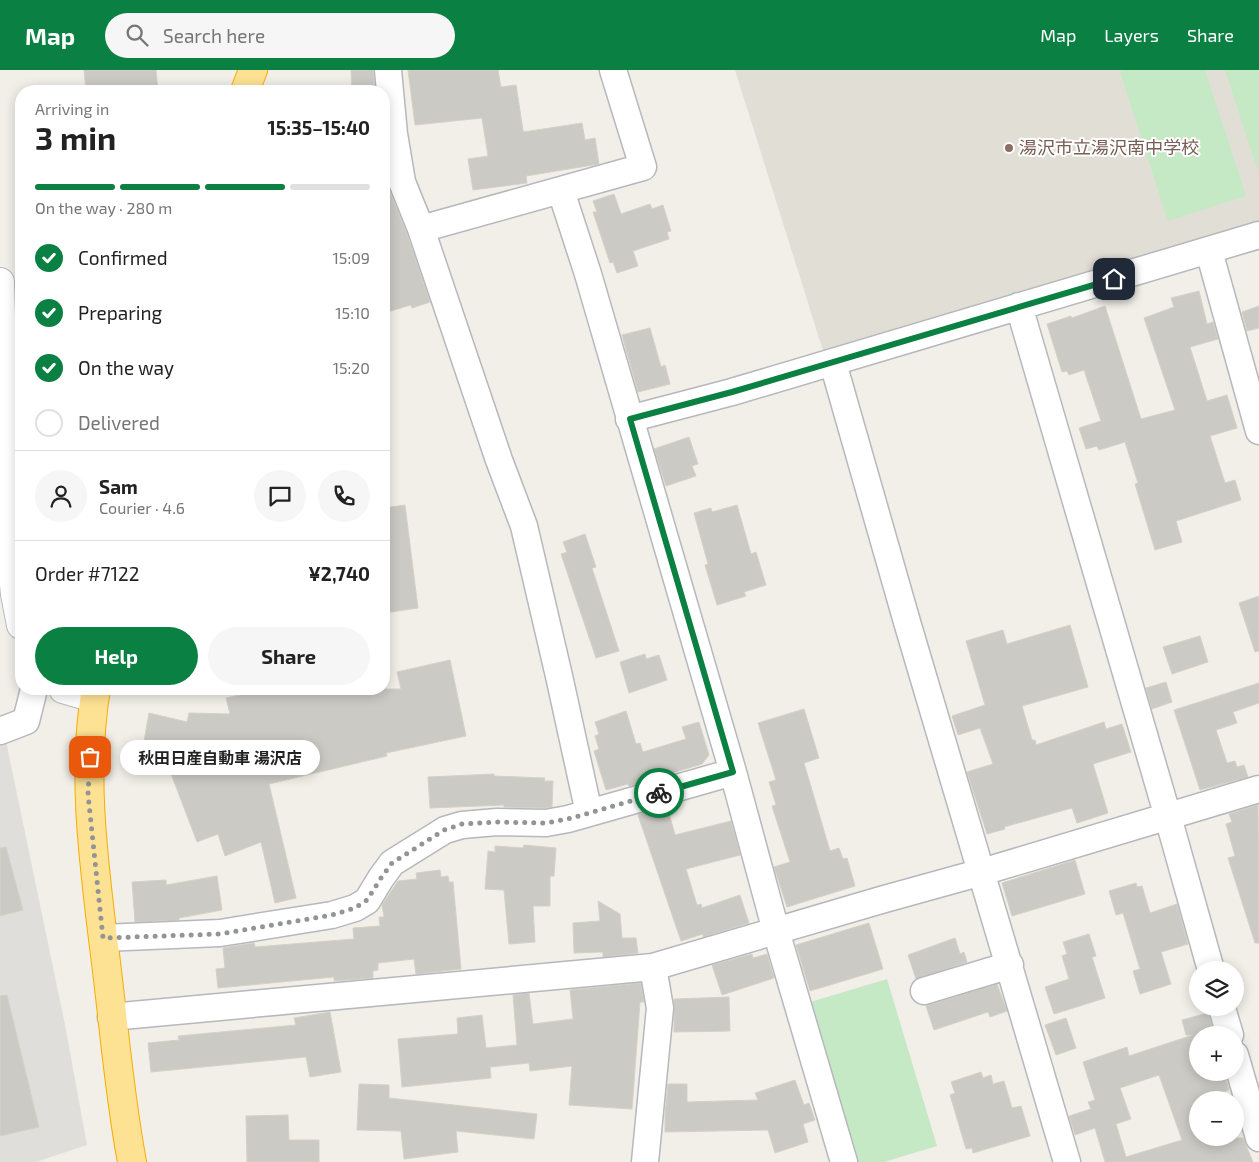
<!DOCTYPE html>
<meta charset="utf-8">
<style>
:root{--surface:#fff;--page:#f6f6f6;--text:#222;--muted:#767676;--line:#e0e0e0;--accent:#0b8043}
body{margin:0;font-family:"Exo 2","Noto Sans JP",sans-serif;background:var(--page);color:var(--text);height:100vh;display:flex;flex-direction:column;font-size:19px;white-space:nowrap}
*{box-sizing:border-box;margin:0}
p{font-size:16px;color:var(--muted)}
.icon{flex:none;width:28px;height:28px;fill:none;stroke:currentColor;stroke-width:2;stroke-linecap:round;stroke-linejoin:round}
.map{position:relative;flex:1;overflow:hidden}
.side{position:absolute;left:15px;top:15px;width:375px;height:610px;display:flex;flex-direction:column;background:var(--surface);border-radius:20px;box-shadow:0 2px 12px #0003}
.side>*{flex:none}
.fabs{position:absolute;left:1189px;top:891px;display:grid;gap:10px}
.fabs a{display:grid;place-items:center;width:55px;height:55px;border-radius:50%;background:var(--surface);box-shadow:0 2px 12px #0003;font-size:25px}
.pin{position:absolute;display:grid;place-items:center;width:42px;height:42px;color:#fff;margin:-21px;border-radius:10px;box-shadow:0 2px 8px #0006}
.courier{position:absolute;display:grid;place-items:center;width:50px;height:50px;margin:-25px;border:4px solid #0b8043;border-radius:50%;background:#fff;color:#222;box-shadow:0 1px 6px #0007}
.bubble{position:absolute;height:35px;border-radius:18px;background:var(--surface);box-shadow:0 2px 12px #0003;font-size:16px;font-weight:700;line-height:35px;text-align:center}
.headline em{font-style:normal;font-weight:700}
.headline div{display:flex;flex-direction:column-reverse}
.headline{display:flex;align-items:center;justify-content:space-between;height:85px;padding:0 20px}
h1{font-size:32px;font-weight:700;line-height:38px}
.bar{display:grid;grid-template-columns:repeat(4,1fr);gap:8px 5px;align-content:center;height:60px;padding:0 20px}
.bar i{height:6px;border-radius:4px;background:var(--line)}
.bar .active{background:var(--accent)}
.bar p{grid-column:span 4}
.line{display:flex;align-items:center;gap:12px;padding:0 20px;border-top:1px solid var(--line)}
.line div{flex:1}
.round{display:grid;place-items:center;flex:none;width:52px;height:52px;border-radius:26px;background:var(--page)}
ol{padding:0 20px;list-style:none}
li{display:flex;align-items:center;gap:15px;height:55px}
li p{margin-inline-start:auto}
li .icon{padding:5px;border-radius:50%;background:var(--accent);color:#fff;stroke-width:4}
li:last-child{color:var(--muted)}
li i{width:28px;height:28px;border:2px solid var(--line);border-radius:50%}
.action{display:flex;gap:10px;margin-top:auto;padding:10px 20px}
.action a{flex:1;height:58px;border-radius:30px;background:var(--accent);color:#fff;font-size:20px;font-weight:700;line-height:58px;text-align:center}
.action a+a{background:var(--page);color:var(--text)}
header{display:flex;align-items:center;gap:30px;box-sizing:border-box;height:70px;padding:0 25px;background:var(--accent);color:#fff}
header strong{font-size:24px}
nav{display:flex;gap:28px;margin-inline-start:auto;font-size:18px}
.search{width:350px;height:45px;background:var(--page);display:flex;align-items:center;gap:12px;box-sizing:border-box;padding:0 18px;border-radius:28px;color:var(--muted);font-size:19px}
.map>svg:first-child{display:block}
.industrial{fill:#e0deda}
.education{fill:#e1ded6}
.green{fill:#c5e8c5}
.building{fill:#cccac5;stroke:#d6d1c6;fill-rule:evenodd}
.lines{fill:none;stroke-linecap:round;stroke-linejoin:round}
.street-casing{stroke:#b5b8bc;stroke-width:29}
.secondary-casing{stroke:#b6babf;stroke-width:30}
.highway-casing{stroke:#f9ab00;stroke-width:30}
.street{stroke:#fff;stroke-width:26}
.secondary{stroke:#fff;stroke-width:28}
.highway{stroke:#fde293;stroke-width:28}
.done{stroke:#929495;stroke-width:5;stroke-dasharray:0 9}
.route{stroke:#0b8043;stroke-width:6}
.education-dot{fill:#8d6e63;stroke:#fff;stroke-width:2}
.labels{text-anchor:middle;stroke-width:4;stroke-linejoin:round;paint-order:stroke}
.education-label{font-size:18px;fill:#785e54;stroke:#fff;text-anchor:start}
</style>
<header>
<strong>Map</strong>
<div class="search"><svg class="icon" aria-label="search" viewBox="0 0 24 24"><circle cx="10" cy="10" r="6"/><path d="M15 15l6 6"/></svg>Search here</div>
<nav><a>Map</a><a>Layers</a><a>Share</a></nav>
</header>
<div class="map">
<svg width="1259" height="1092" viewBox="0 0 1259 1092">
<rect width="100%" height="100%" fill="#f1efe8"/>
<path class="industrial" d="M 6,671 L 65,955 L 87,1075 L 36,1092 L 0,1092 L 0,672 Z"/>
<path class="education" d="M 735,0 L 1259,0 L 1259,156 L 824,284 Z"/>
<path class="green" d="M 1125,0 L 1205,0 L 1246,126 L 1168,151 L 1120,2 Z
M 1225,0 L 1259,0 L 1259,104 Z
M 887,909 L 937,1076 L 884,1092 L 855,1092 L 807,933 Z"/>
<path class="building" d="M 84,0 L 156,0 L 158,21 L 86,21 Z
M 351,0 L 373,0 L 375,21 L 352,21 Z
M 408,0 L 498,0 L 501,17 L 516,15 L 523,60 L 524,62 L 582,53 L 585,70 L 595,68 L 599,94 L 526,106 L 527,113 L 473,120 L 468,89 L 488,86 L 482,48 L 415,55 Z
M 385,103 L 388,118 L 407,164 L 430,232 L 412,238 L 411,235 L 384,243 L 384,104 Z
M 614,124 L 621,144 L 650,134 L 652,139 L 663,135 L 671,161 L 667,162 L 669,169 L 633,181 L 638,196 L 617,203 L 613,192 L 610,193 L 593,142 L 597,142 L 593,131 Z
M 1199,221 L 1207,254 L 1213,252 L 1218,269 L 1190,277 L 1207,331 L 1227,325 L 1237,358 L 1210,366 L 1225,413 L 1235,410 L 1241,430 L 1176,451 L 1182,472 L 1155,480 L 1135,414 L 1138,413 L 1125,372 L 1099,380 L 1097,376 L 1086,379 L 1079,358 L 1101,351 L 1084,300 L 1069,305 L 1067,301 L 1062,302 L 1047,254 L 1071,246 L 1072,248 L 1105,236 L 1141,349 L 1175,340 L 1144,248 L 1174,237 L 1171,228 Z
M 1259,236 L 1259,258 L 1247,261 L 1242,242 Z
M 650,258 L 661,297 L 665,295 L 670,314 L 638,322 L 622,265 Z
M 689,367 L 698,394 L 692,396 L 696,406 L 666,416 L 654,379 Z
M 405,435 L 418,538 L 384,543 L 384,438 Z
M 737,435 L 751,484 L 756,482 L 766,515 L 744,522 L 746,526 L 717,535 L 705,495 L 708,494 L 694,443 L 711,438 L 712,442 Z
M 585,464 L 596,497 L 592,498 L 619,581 L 596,588 L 561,484 L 567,482 L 563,472 Z
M 1259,526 L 1259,581 L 1255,582 L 1239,533 Z
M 1070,555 L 1088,617 L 1022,636 L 1032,670 L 1035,670 L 1036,675 L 1104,652 L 1106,659 L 1122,654 L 1131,682 L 1093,694 L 1108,743 L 1077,753 L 1072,738 L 1004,757 L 1005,759 L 987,764 L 967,702 L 993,694 L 980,658 L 958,665 L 952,646 L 985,635 L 966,571 L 1003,560 L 1007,574 Z
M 1200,566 L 1208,592 L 1172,604 L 1163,577 Z
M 645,584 L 646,589 L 659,585 L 667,610 L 629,623 L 620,592 Z
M 450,590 L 466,666 L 386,683 L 387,686 L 269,714 L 296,828 L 275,833 L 261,772 L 225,786 L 218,764 L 197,772 L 170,701 L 143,677 L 149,643 L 187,652 L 189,643 L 230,644 L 226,628 L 267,619 L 401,619 L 397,602 Z
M 1166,612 L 1172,632 L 1152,639 L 1146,618 Z
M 1259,613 L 1259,633 L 1233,642 L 1237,653 L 1216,660 L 1227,693 L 1235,691 L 1237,697 L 1244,695 L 1248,707 L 1200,720 L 1174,640 Z
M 804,639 L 819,688 L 804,693 L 830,781 L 839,778 L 843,789 L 847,788 L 855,816 L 787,837 L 774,797 L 790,792 L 772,736 L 776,735 L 769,712 L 776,710 L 758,653 Z
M 626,641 L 636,674 L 640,673 L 643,682 L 686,669 L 682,657 L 699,652 L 709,685 L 702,694 L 629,716 L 628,714 L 606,720 L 594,681 L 599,679 L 595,666 L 599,664 L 595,652 Z
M 494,704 L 494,706 L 545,708 L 544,711 L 553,711 L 552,737 L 545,738 L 504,737 L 504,735 L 430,738 L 428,707 Z
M 1258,735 L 1259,873 L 1255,873 L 1228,788 L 1235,786 L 1226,754 L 1232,752 L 1229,744 Z
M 667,736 L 675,765 L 731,751 L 740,785 L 686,799 L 697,835 L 701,834 L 702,838 L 740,825 L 749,853 L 703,867 L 703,864 L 681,871 L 638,745 Z
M 524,775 L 556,778 L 554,806 L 550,806 L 550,836 L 533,836 L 535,872 L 509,874 L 504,820 L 485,819 L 488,781 L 495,782 L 495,776 L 523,778 Z
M 6,777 L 23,840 L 0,846 L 0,778 Z
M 1075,790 L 1085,824 L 1012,846 L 1002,813 Z
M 440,800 L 441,807 L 448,806 L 449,812 L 453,812 L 461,899 L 416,904 L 414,889 L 378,893 L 378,900 L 373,901 L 373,908 L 334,911 L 334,907 L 218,918 L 216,899 L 225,898 L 223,878 L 254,873 L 255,877 L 354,869 L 353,858 L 380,856 L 379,847 L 384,847 L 382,835 L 398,811 L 417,809 L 416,803 Z
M 217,806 L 222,840 L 179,848 L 179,850 L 135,852 L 132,812 L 166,810 L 166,815 Z
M 1136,813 L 1137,817 L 1142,816 L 1150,843 L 1177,834 L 1188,874 L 1161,882 L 1171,914 L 1140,924 L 1133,901 L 1140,899 L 1123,843 L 1116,845 L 1109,821 Z
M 598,831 L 620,844 L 622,868 L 636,868 L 638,883 L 603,887 L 603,882 L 574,883 L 573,853 L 600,851 Z
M 869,853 L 883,899 L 810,921 L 796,875 Z
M 1089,864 L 1096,886 L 1092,887 L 1105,928 L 1054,944 L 1045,917 L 1069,909 L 1062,886 L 1067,884 L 1063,872 Z
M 955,868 L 960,884 L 964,882 L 967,892 L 916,909 L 908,885 Z
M 752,884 L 753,888 L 767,884 L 774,908 L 722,925 L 712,895 Z
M 641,913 L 644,932 L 640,932 L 632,1039 L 569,1035 L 572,996 L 530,1001 L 529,993 L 490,997 L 491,1008 L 402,1017 L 398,969 L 458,964 L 457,948 L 482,945 L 486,978 L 517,975 L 513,925 L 529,923 L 533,954 L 573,949 L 570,920 Z
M 997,914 L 1007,941 L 990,947 L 988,942 L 934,960 L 926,936 Z
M 7,925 L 39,1057 L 0,1066 L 0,926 Z
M 729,927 L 730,961 L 674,962 L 674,929 Z
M 330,942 L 341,1002 L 310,1007 L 306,987 L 151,1002 L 148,973 L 179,970 L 178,966 L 296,955 L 294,948 Z
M 1208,943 L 1214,965 L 1198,965 L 1198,1002 L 1224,1002 L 1229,1020 L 1198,1030 L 1198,1068 L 1243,1068 L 1253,1092 L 1105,1092 L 1095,1058 L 1075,1065 L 1069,1046 L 1091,1039 L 1088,1032 L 1095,1030 L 1083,992 L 1127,977 L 1129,986 L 1193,965 L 1186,965 L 1182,950 ZM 1159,1005 L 1182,1070 L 1126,1087 L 1116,1054 L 1131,1049 L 1120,1018 Z
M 1066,948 L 1076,978 L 1056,985 L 1045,955 Z
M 981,1002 L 983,1008 L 991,1005 L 993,1014 L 1004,1011 L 1012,1038 L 1021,1036 L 1030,1066 L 973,1083 L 972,1078 L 966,1079 L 950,1025 L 955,1023 L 951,1012 Z
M 795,1010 L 804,1035 L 809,1033 L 815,1050 L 803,1054 L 808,1072 L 775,1083 L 768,1060 L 665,1062 L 665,1045 L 668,1014 L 687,1014 L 687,1032 L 758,1030 L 755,1023 Z
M 359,1014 L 389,1015 L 389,1028 L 537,1044 L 534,1069 L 456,1061 L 458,1082 L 404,1089 L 401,1061 L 357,1060 Z
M 288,1045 L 289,1070 L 319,1070 L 319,1092 L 247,1092 L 246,1046 Z"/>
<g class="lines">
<defs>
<path id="street" d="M 388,0 L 394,64 L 402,112 L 421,159 L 499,390 L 524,456 L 559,606 L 589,743
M 561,121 L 588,204 L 733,702 L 776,861 L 844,1092
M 421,159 L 643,97 L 613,0
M 1209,181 L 1259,361
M 1019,236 L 1168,747 L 1211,900
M 833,293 L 907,552 L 1067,1092
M 629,349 L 732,322 L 1259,165
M 0,661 L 26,651 L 34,619
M 103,868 L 220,863 L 332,845 L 355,838 L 367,831 L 381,808 L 392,793 L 445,760 L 462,755 L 497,752 L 546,753 L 568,749 L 733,702
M 924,921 L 1010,895
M 1222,938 L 1230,965
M 111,947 L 653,897 L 881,830 L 982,802 L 1259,719
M 1235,985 L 1259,1068
M 645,1092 L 660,938 L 653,897"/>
<path id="secondary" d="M 0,212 L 7,448 L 15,524 L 21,555
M 63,619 L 94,628"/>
<path id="highway" d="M 245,21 L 253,0
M 96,619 C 82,702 93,786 103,869 C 113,943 118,1018 132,1092"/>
</defs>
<use href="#street" class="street-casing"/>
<use href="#secondary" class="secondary-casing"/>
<use href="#highway" class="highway-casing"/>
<use href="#street" class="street"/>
<use href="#secondary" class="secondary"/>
<use href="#highway" class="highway"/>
</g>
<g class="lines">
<path class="done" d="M 90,687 L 88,724 L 103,868 L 220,864 L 332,845 L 355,838 L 367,830 L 381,808 L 392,793 L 444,760 L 462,754 L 497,752 L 546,753 L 568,749 L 659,723"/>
<path class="route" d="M 659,723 L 733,702 L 630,349 L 732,322 L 1114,209"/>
</g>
<circle class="education-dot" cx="1009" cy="78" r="5"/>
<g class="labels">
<g class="education-label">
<text x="1019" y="84">湯沢市立湯沢南中学校</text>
</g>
</g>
</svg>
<div class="fabs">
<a><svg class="icon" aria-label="layers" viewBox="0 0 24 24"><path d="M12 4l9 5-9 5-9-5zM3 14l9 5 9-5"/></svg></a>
<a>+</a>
<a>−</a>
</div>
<div class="pin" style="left:90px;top:687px;background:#ea580c"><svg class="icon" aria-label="bag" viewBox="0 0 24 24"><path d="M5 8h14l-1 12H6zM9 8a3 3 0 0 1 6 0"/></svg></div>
<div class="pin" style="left:1114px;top:209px;background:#1f2937"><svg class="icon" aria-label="home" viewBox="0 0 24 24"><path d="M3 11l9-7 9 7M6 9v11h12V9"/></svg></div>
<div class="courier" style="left:659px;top:723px"><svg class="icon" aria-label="bike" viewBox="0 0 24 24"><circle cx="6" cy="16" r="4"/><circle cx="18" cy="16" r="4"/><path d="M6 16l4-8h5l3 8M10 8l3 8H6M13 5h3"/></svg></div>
<div class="bubble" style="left:120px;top:670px;width:200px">秋田日産自動車 湯沢店</div>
<section class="side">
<div class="headline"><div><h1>3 min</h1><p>Arriving in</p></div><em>15:35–15:40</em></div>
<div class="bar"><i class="active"></i><i class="active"></i><i class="active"></i><i></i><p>On the way · 280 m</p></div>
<ol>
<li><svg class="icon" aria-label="check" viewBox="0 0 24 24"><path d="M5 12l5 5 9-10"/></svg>Confirmed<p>15:09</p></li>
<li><svg class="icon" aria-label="check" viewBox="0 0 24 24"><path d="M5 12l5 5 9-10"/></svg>Preparing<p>15:10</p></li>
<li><svg class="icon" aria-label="check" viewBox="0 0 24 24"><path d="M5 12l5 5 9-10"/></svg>On the way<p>15:20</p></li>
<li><i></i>Delivered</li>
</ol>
<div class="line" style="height:90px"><a class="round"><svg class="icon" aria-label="person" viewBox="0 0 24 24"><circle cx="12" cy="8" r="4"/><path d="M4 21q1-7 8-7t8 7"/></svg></a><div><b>Sam</b><p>Courier · 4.6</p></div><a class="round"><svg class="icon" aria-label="chat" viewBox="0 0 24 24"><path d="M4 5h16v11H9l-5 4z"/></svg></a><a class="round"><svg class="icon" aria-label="phone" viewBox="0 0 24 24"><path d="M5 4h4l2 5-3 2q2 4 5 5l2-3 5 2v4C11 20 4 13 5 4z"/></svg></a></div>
<div class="line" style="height:65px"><div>Order #7122</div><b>¥2,740</b></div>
<div class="action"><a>Help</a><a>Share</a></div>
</section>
</div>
